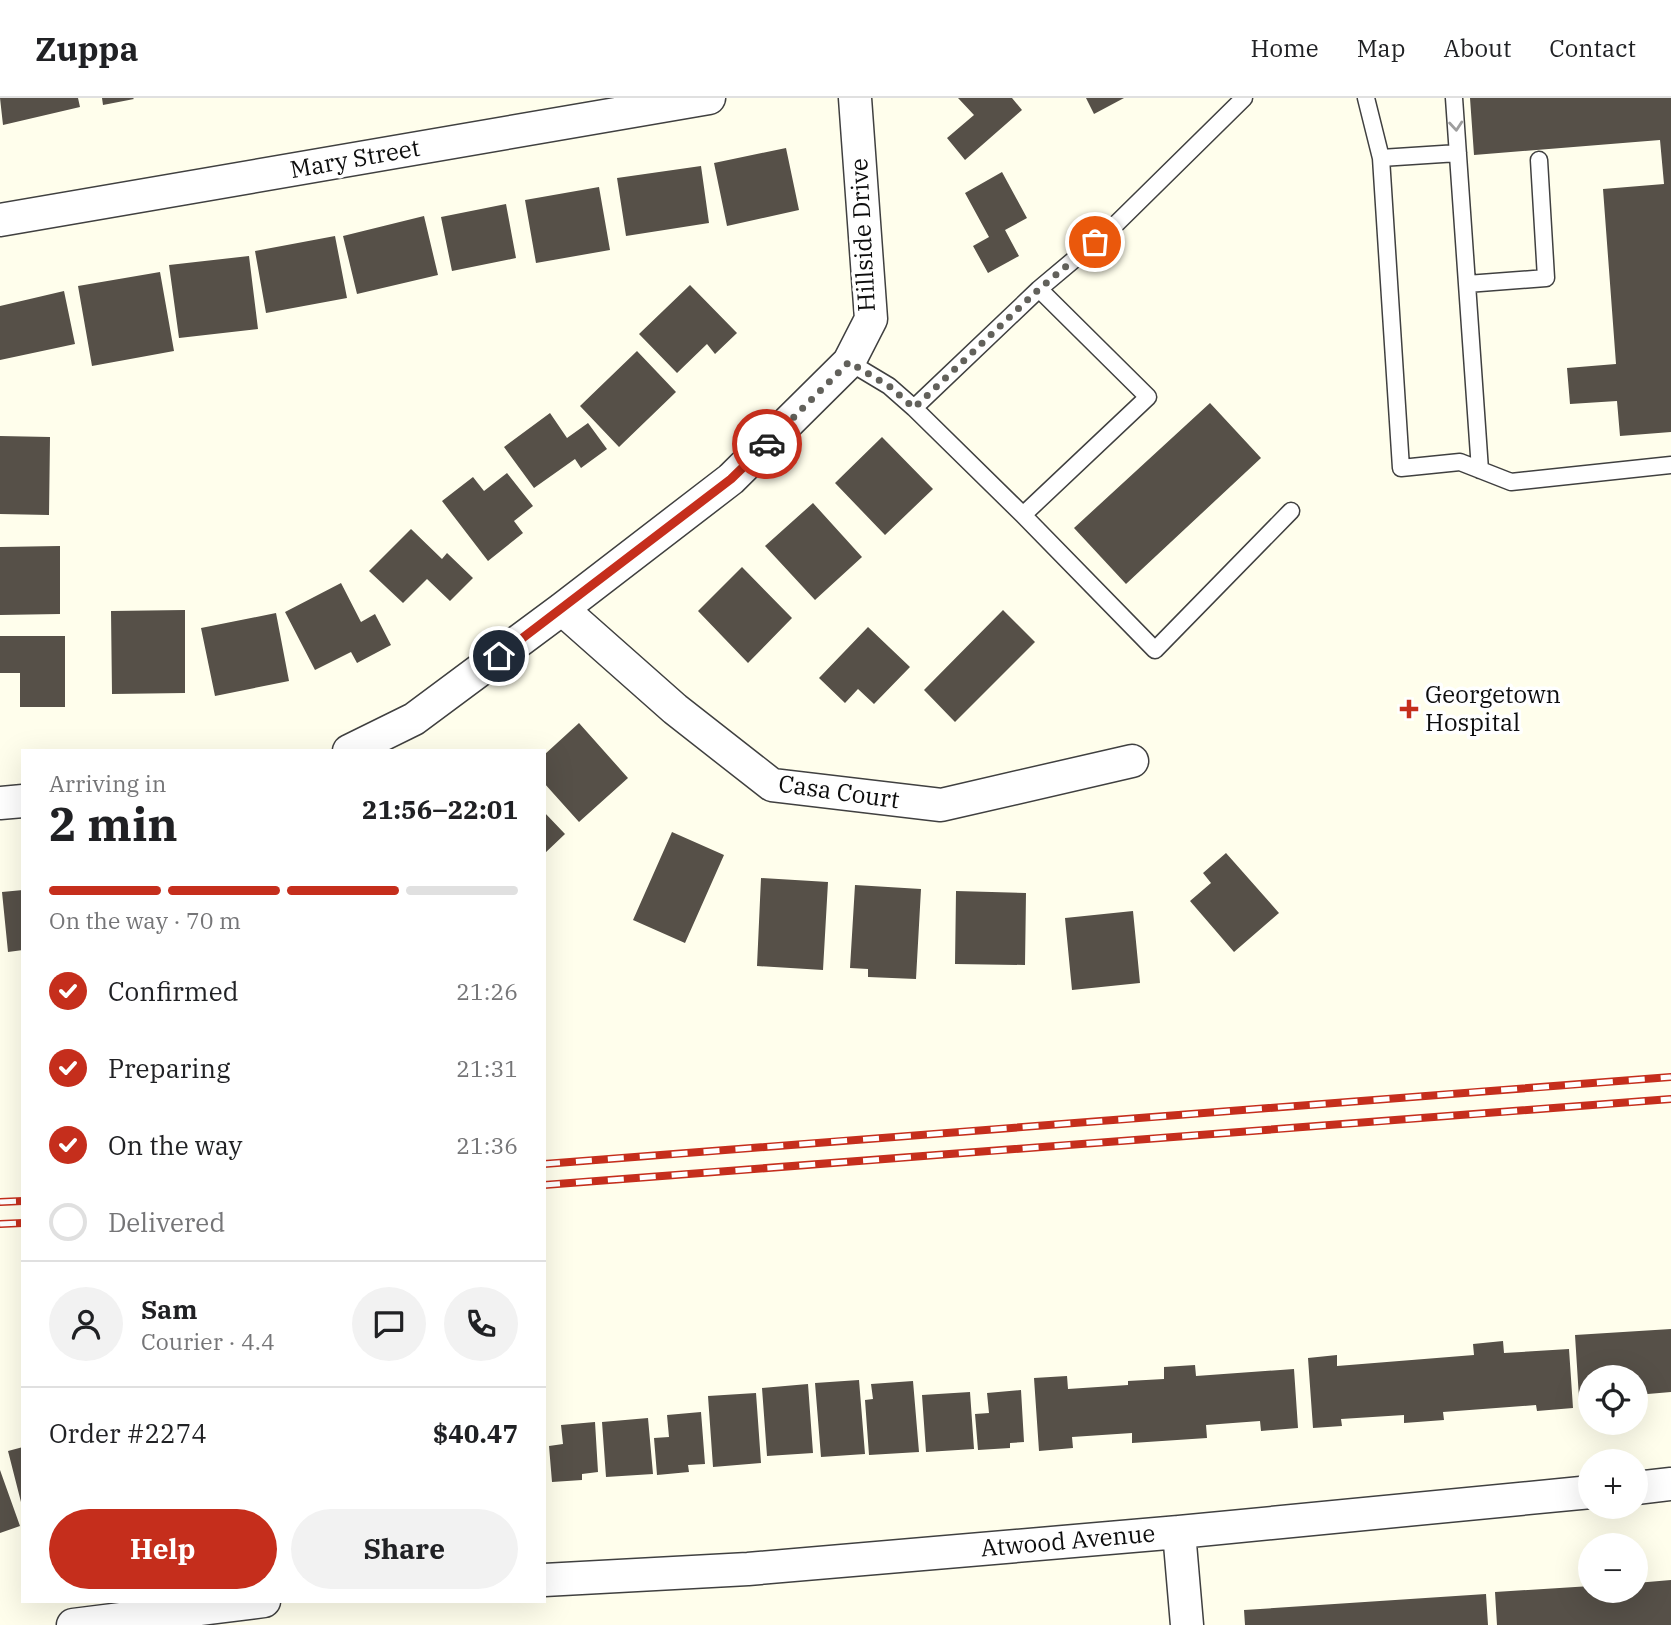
<!DOCTYPE html>
<meta charset="utf-8">
<style>
:root{--surface:#fff;--page:#f2f2f2;--text:#202124;--muted:#757577;--line:#e0e0e0;--accent:#c52e1c}
body{margin:0;font-family:"IBM Plex Serif",serif;background:var(--page);color:var(--text);height:100vh;display:flex;flex-direction:column;font-size:26px;white-space:nowrap}
*{box-sizing:border-box;margin:0}
p{font-size:23px;color:var(--muted)}
.icon{flex:none;width:38px;height:38px;fill:none;stroke:currentColor;stroke-width:2;stroke-linecap:round;stroke-linejoin:round}
.map{position:relative;flex:1;overflow:hidden}
.drawer{position:absolute;left:21px;top:651px;width:525px;height:854px;display:flex;flex-direction:column;background:var(--surface);border-radius:0px;box-shadow:0 7px 28px #0002}
.drawer>*{flex:none}
.controls{position:absolute;left:1578px;top:1267px;display:grid;gap:14px}
.controls a{display:grid;place-items:center;width:70px;height:70px;border-radius:50%;background:var(--surface);box-shadow:0 7px 28px #0002;font-size:35px}
.pin{position:absolute;display:grid;place-items:center;width:60px;height:60px;color:#fff;margin:-30px;border:4px solid #fff;border-radius:50%;box-shadow:0 2px 7px #0007}
.courier{position:absolute;display:grid;place-items:center;width:70px;height:70px;margin:-35px;border:5px solid #c52e1c;border-radius:50%;background:#fff;color:#222;box-shadow:0 2px 9px #0007}
.head em{font-style:normal;font-weight:800}
.head div{display:flex;flex-direction:column-reverse}
.head{display:flex;align-items:center;justify-content:space-between;height:119px;padding:0 28px}
h1{font-size:46px;font-weight:800;line-height:52px}
.bar{display:grid;grid-template-columns:repeat(4,1fr);gap:10px 7px;align-content:center;height:84px;padding:0 28px}
.bar i{height:9px;border-radius:5px;background:var(--line)}
.bar .current{background:var(--accent)}
.bar p{grid-column:span 4}
.line{display:flex;align-items:center;gap:18px;padding:0 28px;border-top:2px solid var(--line)}
.line div{flex:1}
.round{display:grid;place-items:center;flex:none;width:74px;height:74px;border-radius:37px;background:var(--page)}
ol{padding:0 28px;list-style:none}
li{display:flex;align-items:center;gap:21px;height:77px}
li p{margin-inline-start:auto}
li .icon{padding:7px;border-radius:50%;background:var(--accent);color:#fff;stroke-width:4}
li:last-child{color:var(--muted)}
li i{width:38px;height:38px;border:4px solid var(--line);border-radius:50%}
.action{display:flex;gap:14px;margin-top:auto;padding:14px 28px}
.action a{flex:1;height:80px;border-radius:42px;background:var(--accent);color:#fff;font-size:28px;font-weight:800;line-height:80px;text-align:center}
.action a+a{background:var(--page);color:var(--text)}
header{display:flex;align-items:center;gap:42px;box-sizing:border-box;height:98px;padding:0 35px;background:var(--surface);border-bottom:2px solid var(--line)}
header strong{font-size:33px}
nav{display:flex;gap:38px;margin-inline-start:auto;font-size:24px}
.map>svg:first-child{display:block}
.building{fill:#565048}
.lines{fill:none;stroke-linecap:round;stroke-linejoin:round}
.lane-casing{stroke:#404040;stroke-width:19}
.street-casing{stroke:#404040;stroke-width:35}
.lane{stroke:#fff;stroke-width:16}
.street{stroke:#fff;stroke-width:32}
.rail-casing{stroke:#c52e1c;stroke-width:8}
.rail{stroke:#fff;stroke-width:5;stroke-dasharray:16;stroke-linecap:butt}
.oneway{stroke:#9e9e9e}
.done{stroke:#62615b;stroke-width:7;stroke-dasharray:0 12.6}
.route{stroke:#c52e1c;stroke-width:9}
.poi-dot{fill:#c52e1c;stroke:#fff;stroke-width:2.5}
.labels{text-anchor:middle;stroke-width:7;stroke-linejoin:round;paint-order:stroke}
.street-label{font-size:24px;fill:#0d0d0d;stroke:#fff}
.poi-label{font-size:24px;fill:#0d0d0d;stroke:#fff;text-anchor:start}
</style>
<header>
<strong>Zuppa</strong>
<nav><a>Home</a><a>Map</a><a>About</a><a>Contact</a></nav>
</header>
<div class="map">
<svg width="1671" height="1527" viewBox="0 0 1671 1527">
<rect width="100%" height="100%" fill="#fffeec"/>
<path class="building" d="M 0,0 L 78,0 L 80,9 L 3,27 Z
M 102,0 L 133,0 L 134,1 L 103,7 Z
M 958,0 L 1012,0 L 1022,12 L 965,62 L 947,40 L 974,17 Z
M 1086,0 L 1124,0 L 1094,16 Z
M 1470,0 L 1671,0 L 1671,334 L 1620,338 L 1617,303 L 1570,306 L 1567,270 L 1616,266 L 1603,91 L 1664,86 L 1660,42 L 1474,57 Z
M 786,50 L 799,112 L 727,128 L 714,65 Z
M 701,68 L 709,125 L 626,138 L 617,80 Z
M 1002,74 L 1027,120 L 1005,132 L 1019,158 L 988,175 L 973,148 L 989,139 L 965,95 Z
M 599,89 L 610,152 L 536,165 L 525,102 Z
M 506,106 L 516,160 L 452,173 L 441,119 Z
M 424,118 L 438,177 L 357,196 L 343,138 Z
M 335,138 L 347,200 L 266,215 L 255,153 Z
M 249,158 L 258,231 L 179,240 L 169,167 Z
M 160,174 L 174,253 L 92,268 L 78,188 Z
M 690,187 L 737,235 L 715,256 L 707,246 L 677,275 L 639,236 Z
M 64,193 L 75,246 L 0,262 L 0,208 Z
M 637,253 L 676,294 L 619,349 L 580,308 Z
M 1210,305 L 1261,360 L 1126,486 L 1074,430 Z
M 550,315 L 567,340 L 588,325 L 607,351 L 581,370 L 575,361 L 534,390 L 504,349 Z
M 0,338 L 50,339 L 49,417 L 0,416 Z
M 882,339 L 933,391 L 885,437 L 835,385 Z
M 507,375 L 533,408 L 514,423 L 523,435 L 488,463 L 442,403 L 473,379 L 484,393 Z
M 813,405 L 862,459 L 815,502 L 765,448 Z
M 411,431 L 442,461 L 447,455 L 473,480 L 450,503 L 427,481 L 403,505 L 369,473 Z
M 60,448 L 60,516 L 0,517 L 0,449 Z
M 742,469 L 792,520 L 748,565 L 698,513 Z
M 341,485 L 361,524 L 375,516 L 391,547 L 357,565 L 351,554 L 315,572 L 285,514 Z
M 185,512 L 185,595 L 112,596 L 111,513 Z
M 1003,512 L 1035,544 L 955,624 L 924,592 Z
M 276,515 L 289,583 L 215,598 L 201,530 Z
M 868,529 L 910,569 L 874,606 L 858,591 L 845,605 L 819,580 Z
M 0,538 L 65,538 L 65,609 L 20,609 L 20,575 L 0,575 Z
M 579,625 L 628,680 L 579,724 L 544,685 L 544,657 Z
M 544,714 L 565,736 L 544,756 Z
M 672,734 L 724,757 L 685,845 L 633,822 Z
M 1226,755 L 1279,815 L 1234,854 L 1190,803 L 1211,785 L 1203,775 Z
M 761,780 L 828,784 L 823,872 L 757,868 Z
M 855,787 L 921,791 L 916,881 L 868,879 L 868,871 L 850,870 Z
M 23,792 L 23,852 L 8,854 L 2,794 Z
M 956,793 L 1026,795 L 1025,867 L 955,866 Z
M 1133,813 L 1140,885 L 1072,892 L 1065,820 Z
M 1671,1231 L 1671,1294 L 1636,1297 L 1636,1279 L 1591,1279 L 1591,1300 L 1579,1300 L 1575,1237 Z
M 1503,1243 L 1504,1255 L 1569,1251 L 1573,1310 L 1537,1313 L 1536,1307 L 1443,1314 L 1444,1322 L 1404,1325 L 1404,1317 L 1341,1321 L 1342,1328 L 1313,1330 L 1308,1260 L 1337,1257 L 1337,1268 L 1474,1257 L 1473,1246 Z
M 1195,1267 L 1196,1278 L 1294,1271 L 1298,1330 L 1261,1333 L 1260,1323 L 1206,1327 L 1207,1340 L 1132,1345 L 1132,1335 L 1072,1339 L 1073,1350 L 1039,1353 L 1034,1280 L 1067,1278 L 1068,1291 L 1128,1287 L 1128,1283 L 1164,1281 L 1164,1269 Z
M 859,1282 L 865,1356 L 821,1359 L 815,1285 Z
M 913,1283 L 919,1354 L 869,1357 L 865,1302 L 873,1301 L 871,1286 Z
M 808,1286 L 813,1355 L 767,1358 L 762,1290 Z
M 1021,1292 L 1024,1344 L 1010,1345 L 1010,1350 L 978,1352 L 975,1316 L 989,1315 L 987,1295 Z
M 970,1294 L 974,1351 L 926,1354 L 922,1297 Z
M 756,1295 L 761,1365 L 713,1369 L 708,1298 Z
M 701,1314 L 705,1366 L 688,1367 L 689,1374 L 657,1377 L 654,1340 L 669,1339 L 667,1317 Z
M 648,1320 L 653,1376 L 606,1379 L 602,1324 Z
M 595,1324 L 598,1374 L 582,1376 L 582,1382 L 552,1384 L 549,1348 L 563,1346 L 561,1327 Z
M 23,1349 L 23,1408 L 22,1408 L 8,1353 Z
M 0,1372 L 20,1428 L 0,1435 Z
M 1671,1482 L 1671,1527 L 1497,1527 L 1495,1494 L 1591,1488 L 1591,1493 L 1636,1493 L 1636,1485 Z
M 1486,1496 L 1488,1527 L 1245,1527 L 1244,1512 Z"/>
<g class="lines">
<defs>
<path id="lane" d="M 1366,0 L 1381,60 L 1401,370 L 1460,364 L 1511,384 L 1671,367
M 1454,0 L 1480,372
M 1381,60 L 1458,55
M 1467,186 L 1546,180 L 1539,62
M 849,264 L 889,288 L 914,310 L 1039,191 L 1114,128 L 1244,0
M 914,310 L 1023,417 L 1155,552 L 1291,413
M 1023,417 L 1148,299 L 1039,191"/>
<path id="street" d="M 0,122 L 709,0
M 562,511 L 675,611 L 772,687 L 941,707 L 1132,663
M 349,653 L 414,621 L 562,511 L 731,381 L 849,264 L 871,221 L 855,0
M 0,705 L 23,703
M 1636,1390 L 1671,1386
M 1179,1434 L 1187,1527
M 544,1482 L 748,1471 L 1179,1434 L 1591,1394
M 73,1527 L 264,1503"/>
</defs>
<use href="#lane" class="lane-casing"/>
<use href="#street" class="street-casing"/>
<use href="#lane" class="lane"/>
<use href="#street" class="street"/>
<defs>
<path id="rail" d="M 544,1066 L 1671,979
M 544,1087 L 1671,1001
M 0,1104 L 23,1103
M 0,1126 L 23,1125"/>
</defs>
<use href="#rail" class="rail-casing"/>
<use href="#rail" class="rail"/>
</g>
<defs><path id="oneway-chevron" d="M-2-3.5L2.5 0L-2 3.5" fill="none" stroke-width="1.6" stroke-linecap="round" stroke-linejoin="round" transform="scale(1.75)"/></defs>
<use class="oneway" href="#oneway-chevron" transform="translate(1456 28) rotate(85)"/>
<g class="lines">
<path class="done" d="M 767,346 L 849,264 L 889,288 L 914,310 L 1039,191 L 1095,144"/>
<path class="route" d="M 499,558 L 731,381 L 767,346"/>
</g>
<path class="poi-dot" d="M1405.5 600.5h7v7h7v7h-7v7h-7v-7h-7v-7h7z"/>
<g class="labels">
<g class="street-label">
<text transform="translate(355 61) rotate(-10)" y="8">Mary Street</text>
<text transform="translate(863 137) rotate(-93)" y="8">Hillside Drive</text>
<text transform="translate(839 694) rotate(8)" y="8">Casa Court</text>
<text transform="translate(1068 1443) rotate(-5)" y="8">Atwood Avenue</text>
</g>
<g class="poi-label">
<text x="1425" y="605">Georgetown<tspan x="1425" dy="28">Hospital</tspan></text>
</g>
</g>
</svg>
<div class="controls">
<a><svg class="icon" aria-label="locate" viewBox="0 0 24 24"><circle cx="12" cy="12" r="6"/><path d="M12 2v4M12 18v4M2 12h4M18 12h4"/></svg></a>
<a>+</a>
<a>−</a>
</div>
<div class="pin" style="left:1095px;top:144px;background:#ea580c"><svg class="icon" aria-label="bag" viewBox="0 0 24 24"><path d="M5 8h14l-1 12H6zM9 8a3 3 0 0 1 6 0"/></svg></div>
<div class="pin" style="left:499px;top:558px;background:#1f2937"><svg class="icon" aria-label="home" viewBox="0 0 24 24"><path d="M3 11l9-7 9 7M6 9v11h12V9"/></svg></div>
<div class="courier" style="left:767px;top:346px"><svg class="icon" aria-label="car" viewBox="0 0 24 24"><path d="M5 17H2v-5l4-1 3-4h7l3 4 3 1v5h-3M9 17h6M6 11h13"/><circle cx="7" cy="17" r="2"/><circle cx="17" cy="17" r="2"/></svg></div>
<section class="drawer">
<div class="head"><div><h1>2 min</h1><p>Arriving in</p></div><em>21:56–22:01</em></div>
<div class="bar"><i class="current"></i><i class="current"></i><i class="current"></i><i></i><p>On the way · 70 m</p></div>
<ol>
<li><svg class="icon" aria-label="check" viewBox="0 0 24 24"><path d="M5 12l5 5 9-10"/></svg>Confirmed<p>21:26</p></li>
<li><svg class="icon" aria-label="check" viewBox="0 0 24 24"><path d="M5 12l5 5 9-10"/></svg>Preparing<p>21:31</p></li>
<li><svg class="icon" aria-label="check" viewBox="0 0 24 24"><path d="M5 12l5 5 9-10"/></svg>On the way<p>21:36</p></li>
<li><i></i>Delivered</li>
</ol>
<div class="line" style="height:126px"><a class="round"><svg class="icon" aria-label="person" viewBox="0 0 24 24"><circle cx="12" cy="8" r="4"/><path d="M4 21q1-7 8-7t8 7"/></svg></a><div><b>Sam</b><p>Courier · 4.4</p></div><a class="round"><svg class="icon" aria-label="chat" viewBox="0 0 24 24"><path d="M4 5h16v11H9l-5 4z"/></svg></a><a class="round"><svg class="icon" aria-label="phone" viewBox="0 0 24 24"><path d="M5 4h4l2 5-3 2q2 4 5 5l2-3 5 2v4C11 20 4 13 5 4z"/></svg></a></div>
<div class="line" style="height:91px"><div>Order #2274</div><b>$40.47</b></div>
<div class="action"><a>Help</a><a>Share</a></div>
</section>
</div>
